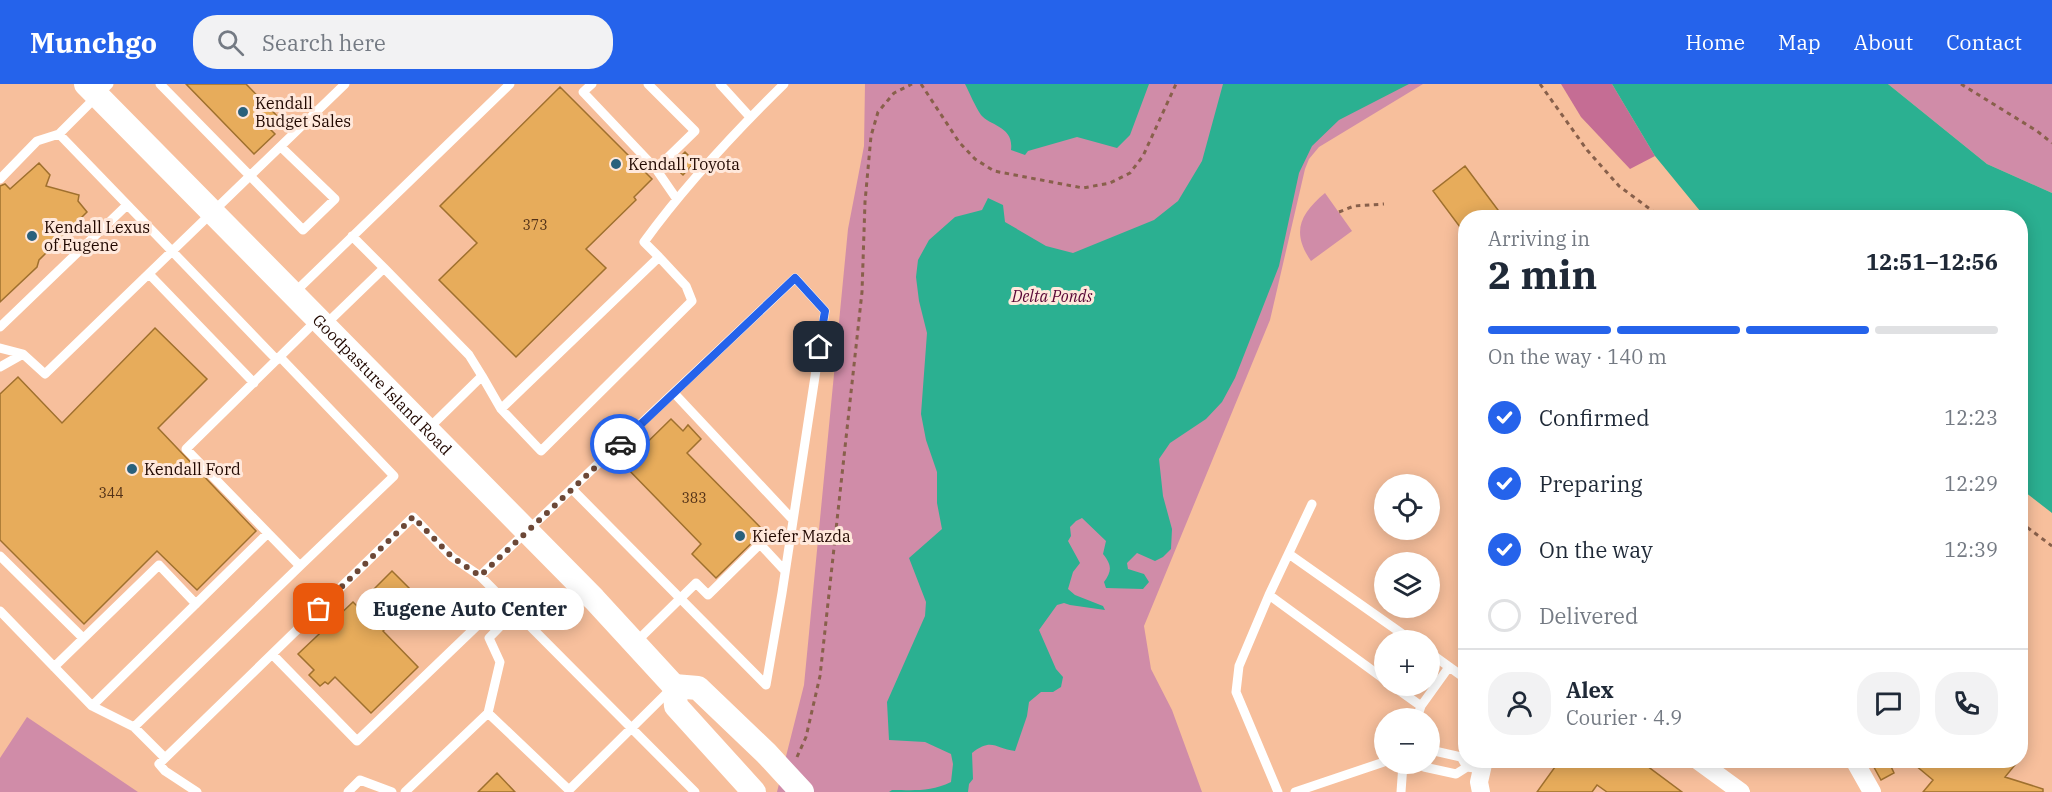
<!DOCTYPE html>
<meta charset="utf-8">
<style>
:root{--surface:#fff;--page:#f2f2f3;--text:#1f2937;--muted:#747a83;--line:#e0e1e3;--accent:#2563eb}
body{margin:0;font-family:"IBM Plex Serif",serif;background:var(--page);color:var(--text);height:100vh;display:flex;flex-direction:column;font-size:22px;white-space:nowrap}
*{box-sizing:border-box;margin:0}
p{font-size:20px;color:var(--muted)}
.icon{flex:none;width:33px;height:33px;fill:none;stroke:currentColor;stroke-width:2;stroke-linecap:round;stroke-linejoin:round}
.map{position:relative;flex:1;overflow:hidden}
.panel{position:absolute;left:1458px;top:126px;width:570px;height:558px;display:flex;flex-direction:column;background:var(--surface);border-radius:24px;box-shadow:0 3px 15px #0003}
.panel>*{flex:none}
.controls{position:absolute;left:1374px;top:390px;display:grid;gap:12px}
.controls a{display:grid;place-items:center;width:66px;height:66px;border-radius:50%;background:var(--surface);box-shadow:0 3px 15px #0003;font-size:30px}
.pin{position:absolute;display:grid;place-items:center;width:51px;height:51px;color:#fff;margin:-26px;border-radius:12px;box-shadow:0 3px 9px #0006}
.courier{position:absolute;display:grid;place-items:center;width:60px;height:60px;margin:-30px;border:4px solid #2563eb;border-radius:50%;background:#fff;color:#222;box-shadow:0 2px 8px #0007}
.bubble{position:absolute;height:42px;border-radius:21px;background:var(--surface);box-shadow:0 3px 15px #0003;font-size:20px;font-weight:700;line-height:42px;text-align:center}
.head em{font-style:normal;font-weight:700}
.head div{display:flex;flex-direction:column-reverse}
.head{display:flex;align-items:center;justify-content:space-between;height:102px;padding:0 30px}
h1{font-size:39px;font-weight:700;line-height:45px}
.bar{display:grid;grid-template-columns:repeat(4,1fr);gap:9px 6px;align-content:center;height:72px;padding:0 30px}
.bar i{height:8px;border-radius:4px;background:var(--line)}
.bar .current{background:var(--accent)}
.bar p{grid-column:span 4}
.line{display:flex;align-items:center;gap:15px;padding:0 30px;border-top:2px solid var(--line)}
.line div{flex:1}
.round{display:grid;place-items:center;flex:none;width:63px;height:63px;border-radius:24px;background:var(--page)}
ol{padding:0 30px;list-style:none}
li{display:flex;align-items:center;gap:18px;height:66px}
li p{margin-inline-start:auto}
li .icon{padding:6px;border-radius:50%;background:var(--accent);color:#fff;stroke-width:4}
li:last-child{color:var(--muted)}
li i{width:33px;height:33px;border:3px solid var(--line);border-radius:50%}
header{display:flex;align-items:center;gap:36px;box-sizing:border-box;height:84px;padding:0 30px;background:var(--accent);color:#fff}
header strong{font-size:28px}
nav{display:flex;gap:33px;margin-inline-start:auto;font-size:21px}
.search{width:420px;height:54px;background:var(--page);display:flex;align-items:center;gap:15px;box-sizing:border-box;padding:0 21px;border-radius:24px;color:var(--muted);font-size:22px}
.map>svg:first-child{display:block}
.green{fill:#d08ca8}
.forest{fill:#c56d94}
.water{fill:#2bb091}
.building{fill:#e7ac5b;stroke:#9f702e;stroke-width:1.5}
.lines{fill:none;stroke-linecap:round;stroke-linejoin:round}
.path{stroke:#88604b;stroke-width:3;stroke-dasharray:4.5 4.5;stroke-linecap:butt}
.lane{stroke:#fff;stroke-width:9}
.street{stroke:#fff;stroke-width:18}
.secondary{stroke:#fff;stroke-width:24}
.done{stroke:#6c4837;stroke-width:6;stroke-dasharray:0 10.8}
.route{stroke:#2563eb;stroke-width:8}
.poi-dot{fill:#2a617c;stroke:#ffe8db;stroke-width:2}
.labels{text-anchor:middle;stroke-width:6;stroke-linejoin:round;paint-order:stroke}
.number-label{font-size:14px;fill:#523117}
.poi-label{font-size:16px;fill:#210800;stroke:#ffe8db;text-anchor:start}
.park-label{font-size:16px;font-style:italic;fill:#590736;stroke:#ffe8db}
.street-label{font-size:16px;fill:#210800;stroke:#ffe8db}
</style>
<header>
<strong>Munchgo</strong>
<div class="search"><svg class="icon" aria-label="search" viewBox="0 0 24 24"><circle cx="10" cy="10" r="6"/><path d="M15 15l6 6"/></svg>Search here</div>
<nav><a>Home</a><a>Map</a><a>About</a><a>Contact</a></nav>
</header>
<div class="map">
<svg width="2052" height="708" viewBox="0 0 2052 708">
<rect width="100%" height="100%" fill="#f7bf9c"/>
<path class="green" d="M 865,0 L 1423,0 L 1319,63 L 1309,75 L 1305,85 L 1270,236 L 1144,542 L 1151,585 L 1172,626 L 1202,708 L 777,708 L 804,601 L 848,145 L 864,62 Z
M 1888,0 L 2052,0 L 2052,109 L 1987,80 Z
M 1325,109 L 1352,147 L 1311,177 C 1291,148 1300,130 1325,109 Z
M 27,633 L 138,708 L 0,708 L 0,674 Z"/>
<path class="forest" d="M 1561,0 L 1612,0 L 1655,72 L 1630,85 L 1581,33 Z"/>
<path class="water" d="M 965,0 L 1149,0 L 1130,51 L 1117,64 L 1077,53 L 1028,67 L 1025,71 L 1011,66 C 1014,42 990,42 981,31 C 975,22 970,10 965,0 Z
M 1223,0 L 1409,0 L 1339,36 L 1312,62 L 1299,89 L 1279,182 L 1235,294 L 1222,318 L 1206,335 L 1170,359 L 1159,375 L 1163,412 L 1172,445 L 1171,465 L 1163,473 L 1155,477 L 1137,469 L 1127,479 L 1128,485 L 1144,490 L 1149,498 L 1143,505 L 1106,504 L 1104,498 C 1112,487 1112,481 1103,470 L 1106,457 L 1082,434 L 1076,437 L 1070,443 L 1071,452 L 1068,457 L 1080,479 L 1073,488 L 1068,505 L 1075,511 L 1103,522 L 1105,526 L 1070,521 L 1064,519 L 1057,521 L 1039,546 L 1056,585 L 1063,593 L 1061,603 L 1053,608 L 1041,608 L 1029,618 L 1027,632 L 1015,667 C 996,665 992,653 972,669 L 973,695 L 969,700 L 968,708 L 889,708 L 892,706 C 915,706 930,708 951,698 L 953,680 L 951,670 L 925,658 L 889,656 L 887,618 L 925,532 L 926,518 L 909,474 L 942,445 L 937,419 L 937,388 L 926,356 L 921,330 L 927,249 L 919,217 L 916,193 L 918,176 L 929,156 L 955,133 L 982,126 L 988,114 L 1003,121 L 1005,138 L 1046,162 L 1073,169 L 1154,136 L 1178,117 L 1202,77 Z
M 1612,0 L 1888,0 L 1987,80 L 2052,109 L 2052,429 L 2021,405 L 2020,134 L 1705,133 L 1655,72 Z"/>
<path class="building" d="M 186,0 L 246,0 L 280,35 L 270,45 L 275,50 L 254,70 Z
M 560,3 L 652,95 L 634,113 L 636,116 L 586,165 L 606,184 L 516,273 L 439,196 L 477,159 L 440,122 Z
M 685,68 L 695,78 L 683,91 L 672,81 Z
M 39,79 L 50,91 L 46,102 L 79,111 L 78,117 L 87,128 L 39,176 L 37,183 L 0,218 L 0,102 L 5,100 L 10,105 Z
M 1465,82 L 1504,134 L 1466,134 L 1466,151 L 1433,107 Z
M 155,244 L 207,295 L 158,344 L 256,447 L 197,506 L 157,467 L 84,540 L 0,456 L 0,310 L 18,293 L 62,339 Z
M 671,335 L 683,347 L 688,341 L 701,355 L 687,369 L 764,447 L 716,494 L 692,470 L 701,460 L 624,381 Z
M 392,487 L 418,513 L 383,547 L 418,583 L 371,629 L 335,593 L 328,600 L 325,598 L 320,602 L 309,591 L 314,586 L 298,570 L 353,518 L 357,522 Z
M 1560,676 L 1639,676 L 1682,708 L 1607,708 L 1597,701 L 1592,708 L 1537,708 Z
M 1870,676 L 1888,676 L 1894,689 L 1881,696 Z
M 1909,676 L 2019,676 L 2005,693 L 2043,705 L 2043,708 L 1923,708 L 1933,696 Z
M 497,689 L 515,708 L 478,708 Z"/>
<g class="lines">
<path class="path" d="M 921,0 L 959,58 L 975,75 L 994,87 L 1083,104 L 1110,99 L 1130,89 L 1143,72 L 1176,0
M 1540,0 L 1587,66 L 1619,102 L 1662,134
M 1961,0 L 2037,47 L 2052,59
M 1339,128 L 1354,122 L 1384,120
M 2020,438 L 2052,462
M 797,673 L 806,653 L 820,592 L 862,208 L 865,118 L 871,52 L 878,28 L 894,9 L 912,0"/>
<path class="lane" d="M 160,0 L 303,146 L 335,115 L 281,63
M 592,0 L 583,8 L 656,85 L 676,114
M 648,0 L 695,47 L 656,85
M 720,0 L 750,33
M 59,50 L 277,276
M 0,95 L 37,57 L 59,50 L 109,0
M 352,152 L 384,184
M 659,173 L 644,158 C 686,100 733,50 784,0
M 149,190 L 254,299
M 294,209 L 510,0
M 325,241 L 384,184 L 469,271 L 482,292 L 428,345
M 0,243 L 127,121
M 0,264 L 23,270 L 45,290 L 345,0
M 280,273 L 394,392 L 300,482 L 186,365 L 317,236
M 0,283 L 23,270
M 482,292 L 501,325 L 541,367 L 692,217 L 686,202 L 659,173 L 501,325
M 674,309 L 793,436
M 1466,393 L 1466,405
M 1289,470 L 1411,556
M 0,472 L 83,554
M 1269,511 L 1312,420
M 0,527 L 92,622 L 268,449
M 515,527 L 480,492 C 584,392 690,294 795,194 L 825,227 L 782,509 L 766,601 L 572,405
M 636,558 L 696,499 L 708,511 L 760,460 L 785,487
M 1430,569 L 1466,595
M 272,570 L 357,657 L 504,516
M 54,583 L 159,481 L 196,520
M 1393,602 L 1421,622
M 92,622 L 134,643
M 488,629 L 500,578 L 489,554 L 515,527 L 695,708
M 1417,634 L 1421,622 L 1449,583
M 1430,666 L 1461,673 L 1467,683
M 165,674 L 134,643 L 300,482
M 1422,680 L 1424,683 L 1456,690 L 1467,683 L 1482,685
M 197,708 L 165,687 L 159,680 L 413,433 L 452,473 L 480,492
M 348,708 L 360,696 L 392,708
M 405,708 L 488,629 L 569,706 L 670,606
M 1278,708 L 1236,608 L 1239,582 L 1269,511 L 1384,595
M 1295,708 L 1384,678
M 1401,708 L 1403,680"/>
<path class="street" d="M 1697,676 L 1741,708
M 1854,676 L 1872,708
M 1481,708 L 1479,698 L 1484,676"/>
<g class="secondary">
<path id="s1" d="M 86,0 L 594,515 L 674,602 L 676,622 L 754,708"/>
<path d="M 674,602 L 698,604 L 766,669 L 802,708"/>
</g>
</g>
<g class="lines">
<path class="done" d="M 319,525 L 413,433 L 452,473 L 480,492 L 620,360"/>
<path class="route" d="M 620,360 L 795,194 L 825,227 L 819,263"/>
</g>
<g class="poi-dot">
<circle cx="243" cy="28" r="6"/>
<circle cx="616" cy="80" r="6"/>
<circle cx="32" cy="152" r="6"/>
<circle cx="132" cy="385" r="6"/>
<circle cx="740" cy="452" r="6"/>
</g>
<g class="labels">
<g class="number-label">
<text x="535" y="146">373</text>
<text x="111" y="414">344</text>
<text x="694" y="419">383</text>
</g>
<g class="poi-label">
<text x="255" y="25">Kendall<tspan x="255" dy="18">Budget Sales</tspan></text>
<text x="628" y="86">Kendall Toyota</text>
<text x="44" y="149">Kendall Lexus<tspan x="44" dy="18">of Eugene</tspan></text>
<text x="144" y="391">Kendall Ford</text>
<text x="752" y="458">Kiefer Mazda</text>
</g>
<g class="park-label">
<text x="1052" y="218">Delta Ponds</text>
</g>
<g class="street-label">
<text dy="6" stroke="none"><textPath href="#s1" startOffset="422">Goodpasture Island Road</textPath></text>
</g>
</g>
</svg>
<div class="controls">
<a><svg class="icon" aria-label="locate" viewBox="0 0 24 24"><circle cx="12" cy="12" r="6"/><path d="M12 2v4M12 18v4M2 12h4M18 12h4"/></svg></a>
<a><svg class="icon" aria-label="layers" viewBox="0 0 24 24"><path d="M12 4l9 5-9 5-9-5zM3 14l9 5 9-5"/></svg></a>
<a>+</a>
<a>−</a>
</div>
<div class="pin" style="left:319px;top:525px;background:#ea580c"><svg class="icon" aria-label="bag" viewBox="0 0 24 24"><path d="M5 8h14l-1 12H6zM9 8a3 3 0 0 1 6 0"/></svg></div>
<div class="pin" style="left:819px;top:263px;background:#1f2937"><svg class="icon" aria-label="home" viewBox="0 0 24 24"><path d="M3 11l9-7 9 7M6 9v11h12V9"/></svg></div>
<div class="courier" style="left:620px;top:360px"><svg class="icon" aria-label="car" viewBox="0 0 24 24"><path d="M5 17H2v-5l4-1 3-4h7l3 4 3 1v5h-3M9 17h6M6 11h13"/><circle cx="7" cy="17" r="2"/><circle cx="17" cy="17" r="2"/></svg></div>
<div class="bubble" style="left:356px;top:504px;width:228px">Eugene Auto Center</div>
<section class="panel">
<div class="head"><div><h1>2 min</h1><p>Arriving in</p></div><em>12:51–12:56</em></div>
<div class="bar"><i class="current"></i><i class="current"></i><i class="current"></i><i></i><p>On the way · 140 m</p></div>
<ol>
<li><svg class="icon" aria-label="check" viewBox="0 0 24 24"><path d="M5 12l5 5 9-10"/></svg>Confirmed<p>12:23</p></li>
<li><svg class="icon" aria-label="check" viewBox="0 0 24 24"><path d="M5 12l5 5 9-10"/></svg>Preparing<p>12:29</p></li>
<li><svg class="icon" aria-label="check" viewBox="0 0 24 24"><path d="M5 12l5 5 9-10"/></svg>On the way<p>12:39</p></li>
<li><i></i>Delivered</li>
</ol>
<div class="line" style="height:108px"><a class="round"><svg class="icon" aria-label="person" viewBox="0 0 24 24"><circle cx="12" cy="8" r="4"/><path d="M4 21q1-7 8-7t8 7"/></svg></a><div><b>Alex</b><p>Courier · 4.9</p></div><a class="round"><svg class="icon" aria-label="chat" viewBox="0 0 24 24"><path d="M4 5h16v11H9l-5 4z"/></svg></a><a class="round"><svg class="icon" aria-label="phone" viewBox="0 0 24 24"><path d="M5 4h4l2 5-3 2q2 4 5 5l2-3 5 2v4C11 20 4 13 5 4z"/></svg></a></div>
</section>
</div>
